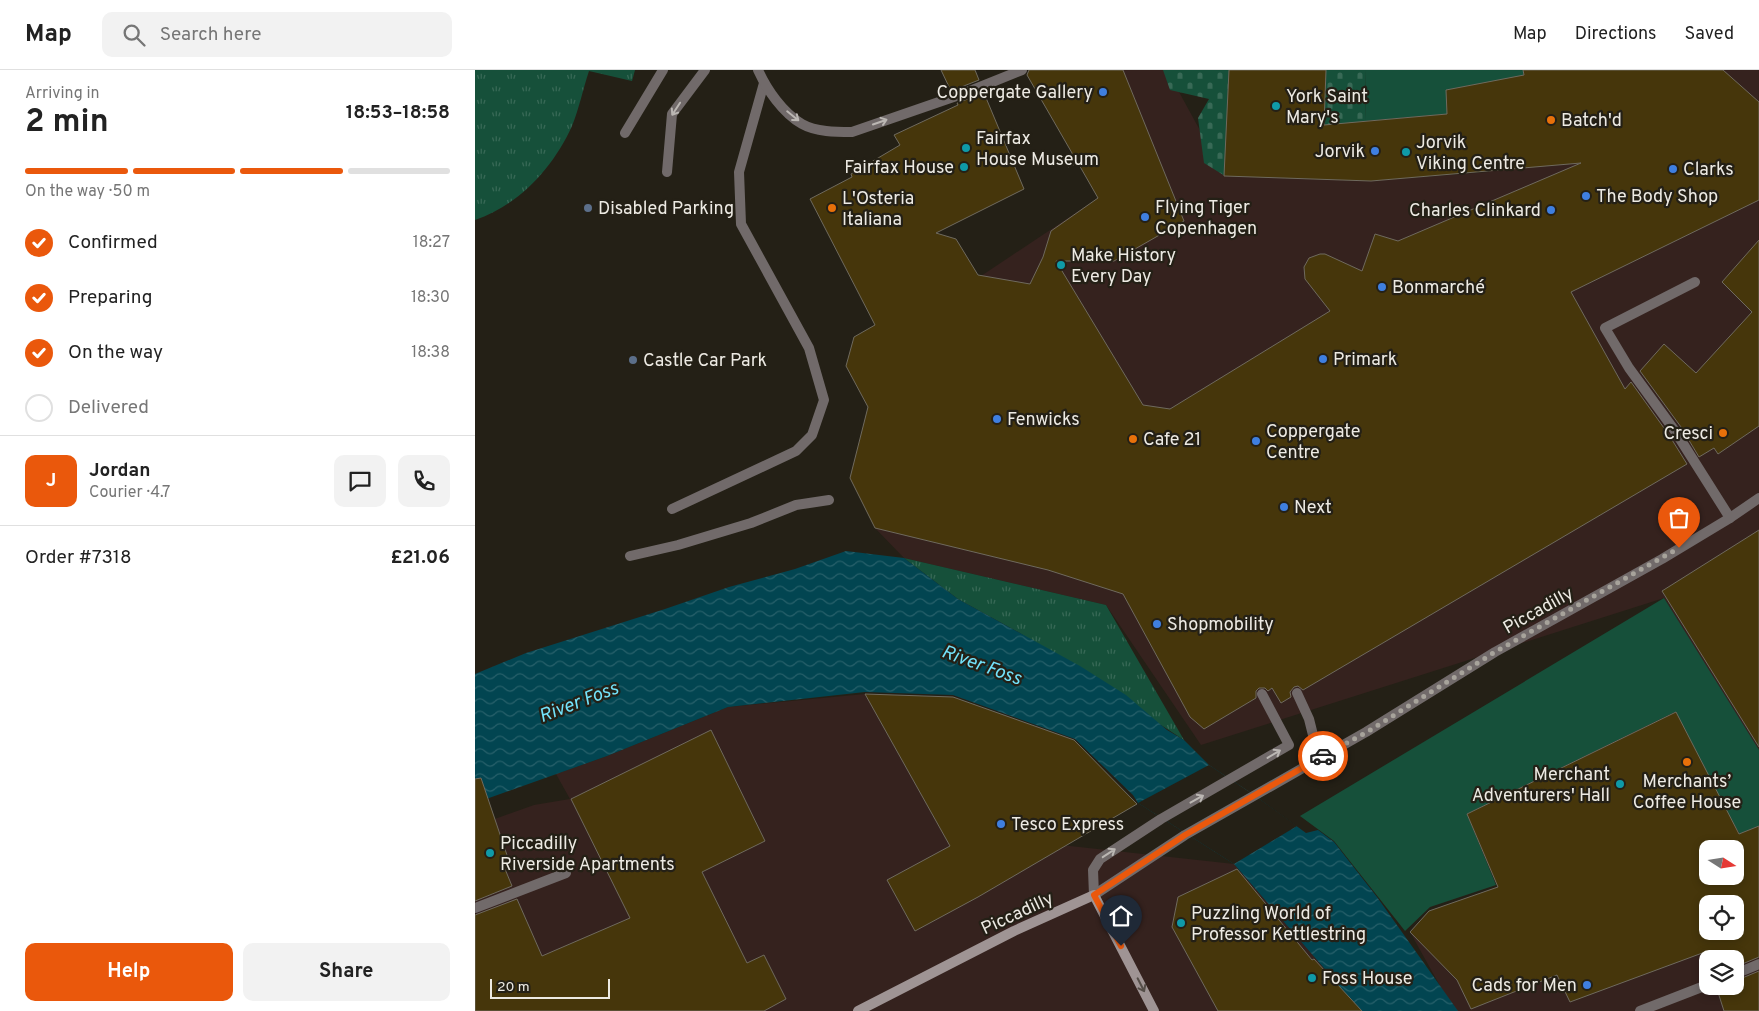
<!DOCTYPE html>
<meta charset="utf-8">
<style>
:root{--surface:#fff;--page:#f2f2f2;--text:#222;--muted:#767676;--line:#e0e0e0;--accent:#ea580c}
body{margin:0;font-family:Overpass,sans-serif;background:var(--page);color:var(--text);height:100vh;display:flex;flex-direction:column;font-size:19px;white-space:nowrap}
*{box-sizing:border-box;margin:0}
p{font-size:16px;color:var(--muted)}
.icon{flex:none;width:28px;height:28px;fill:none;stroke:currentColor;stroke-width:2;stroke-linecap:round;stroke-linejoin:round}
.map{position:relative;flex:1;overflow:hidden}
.drawer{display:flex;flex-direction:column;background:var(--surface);width:475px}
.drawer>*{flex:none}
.needle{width:32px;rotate:102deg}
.buttons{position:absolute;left:1224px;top:770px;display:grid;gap:10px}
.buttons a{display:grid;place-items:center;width:45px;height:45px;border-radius:10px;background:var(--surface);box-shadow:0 2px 8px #0003;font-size:25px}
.scale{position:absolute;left:15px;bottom:12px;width:120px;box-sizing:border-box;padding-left:5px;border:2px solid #edeae3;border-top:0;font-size:14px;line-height:18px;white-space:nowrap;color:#edeae3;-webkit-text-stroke:4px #242016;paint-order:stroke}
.pin{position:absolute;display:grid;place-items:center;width:42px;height:42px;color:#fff;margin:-51px -21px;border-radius:50% 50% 50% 0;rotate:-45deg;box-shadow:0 0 5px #0007}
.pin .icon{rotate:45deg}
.courier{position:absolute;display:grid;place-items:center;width:50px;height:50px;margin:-25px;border:4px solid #ea580c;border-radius:50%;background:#fff;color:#222;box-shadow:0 1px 6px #0007}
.summary em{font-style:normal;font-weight:700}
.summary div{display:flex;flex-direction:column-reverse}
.summary{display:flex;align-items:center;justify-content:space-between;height:85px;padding:0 25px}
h1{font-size:32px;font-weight:700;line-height:38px}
.bar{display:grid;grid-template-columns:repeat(4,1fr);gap:8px 5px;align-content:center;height:60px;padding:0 25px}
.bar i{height:6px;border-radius:4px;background:var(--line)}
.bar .on{background:var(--accent)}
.bar p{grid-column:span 4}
.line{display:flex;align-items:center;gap:12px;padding:0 25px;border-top:1px solid var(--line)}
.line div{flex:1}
.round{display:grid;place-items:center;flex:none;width:52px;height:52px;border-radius:10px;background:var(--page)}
ol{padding:0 25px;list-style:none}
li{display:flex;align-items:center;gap:15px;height:55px}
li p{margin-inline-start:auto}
li .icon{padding:5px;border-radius:50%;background:var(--accent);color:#fff;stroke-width:4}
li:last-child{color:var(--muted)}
li i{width:28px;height:28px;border:2px solid var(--line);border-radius:50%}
.action{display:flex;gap:10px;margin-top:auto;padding:10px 25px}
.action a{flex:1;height:58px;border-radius:10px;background:var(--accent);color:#fff;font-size:20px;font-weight:700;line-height:58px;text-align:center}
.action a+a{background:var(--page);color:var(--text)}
header{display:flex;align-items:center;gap:30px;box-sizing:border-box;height:70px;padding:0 25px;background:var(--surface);border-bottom:1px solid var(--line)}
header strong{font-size:24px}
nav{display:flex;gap:28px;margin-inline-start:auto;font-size:18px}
.search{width:350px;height:45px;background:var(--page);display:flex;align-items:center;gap:12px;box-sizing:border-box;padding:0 18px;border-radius:10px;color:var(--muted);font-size:19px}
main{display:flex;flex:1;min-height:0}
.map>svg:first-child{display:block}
.commercial{fill:#35221e;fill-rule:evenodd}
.grass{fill:url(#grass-tufts)}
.cemetery{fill:url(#cemetery-stones)}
.garden{fill:#16503a}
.water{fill:url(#water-waves)}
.pier{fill:#242016}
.building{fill:#46360b;stroke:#6f6a5e;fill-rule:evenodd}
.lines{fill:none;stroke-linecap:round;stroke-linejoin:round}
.lane{stroke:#716a6a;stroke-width:10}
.street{stroke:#716a6a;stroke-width:10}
.secondary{stroke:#9f9494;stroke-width:10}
.oneway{stroke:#bbb7b3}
.oneway2{stroke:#554e48}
.done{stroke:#a7a39b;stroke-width:5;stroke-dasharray:0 9}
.route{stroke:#ea580c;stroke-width:6}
.shop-dot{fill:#3f7fe0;stroke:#242016;stroke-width:2}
.culture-dot{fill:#0f9aa8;stroke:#242016;stroke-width:2}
.food-dot{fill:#e8710a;stroke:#242016;stroke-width:2}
.service-dot{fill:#5c6f8a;stroke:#242016;stroke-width:2}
.labels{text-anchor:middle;stroke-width:4.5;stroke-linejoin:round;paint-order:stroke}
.poi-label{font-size:18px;fill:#edeae3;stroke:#242016;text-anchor:start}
.street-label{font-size:18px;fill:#edeae3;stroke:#242016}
.water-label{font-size:19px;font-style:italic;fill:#73e3fb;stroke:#242016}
</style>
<header>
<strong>Map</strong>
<div class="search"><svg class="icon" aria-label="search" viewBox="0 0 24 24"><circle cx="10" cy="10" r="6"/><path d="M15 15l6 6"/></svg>Search here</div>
<nav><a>Map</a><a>Directions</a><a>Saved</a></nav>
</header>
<main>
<section class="drawer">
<div class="summary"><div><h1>2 min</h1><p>Arriving in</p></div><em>18:53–18:58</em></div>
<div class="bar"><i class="on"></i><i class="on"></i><i class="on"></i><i></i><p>On the way · 50 m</p></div>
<ol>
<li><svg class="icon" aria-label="check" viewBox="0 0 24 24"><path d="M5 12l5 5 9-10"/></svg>Confirmed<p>18:27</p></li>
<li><svg class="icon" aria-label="check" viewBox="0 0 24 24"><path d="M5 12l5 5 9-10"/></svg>Preparing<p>18:30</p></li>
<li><svg class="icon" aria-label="check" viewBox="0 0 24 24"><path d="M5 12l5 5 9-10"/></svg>On the way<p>18:38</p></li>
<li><i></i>Delivered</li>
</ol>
<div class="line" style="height:90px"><b class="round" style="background:var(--accent);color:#fff">J</b><div><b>Jordan</b><p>Courier · 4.7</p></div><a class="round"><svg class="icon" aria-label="chat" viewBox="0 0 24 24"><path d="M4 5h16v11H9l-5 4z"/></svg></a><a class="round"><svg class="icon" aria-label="phone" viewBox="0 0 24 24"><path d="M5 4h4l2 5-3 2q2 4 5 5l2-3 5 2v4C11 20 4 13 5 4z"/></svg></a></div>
<div class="line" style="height:65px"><div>Order #7318</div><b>£21.06</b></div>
<div class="action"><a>Help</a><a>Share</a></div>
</section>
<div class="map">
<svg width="1284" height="941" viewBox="0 0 1284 941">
<defs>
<pattern id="grass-tufts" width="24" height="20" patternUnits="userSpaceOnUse" patternTransform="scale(1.25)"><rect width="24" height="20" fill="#16503a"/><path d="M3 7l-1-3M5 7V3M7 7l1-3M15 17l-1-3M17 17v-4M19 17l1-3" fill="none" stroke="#386956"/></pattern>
<pattern id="cemetery-stones" width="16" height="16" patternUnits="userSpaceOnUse" patternTransform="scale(1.25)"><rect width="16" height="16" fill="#16503a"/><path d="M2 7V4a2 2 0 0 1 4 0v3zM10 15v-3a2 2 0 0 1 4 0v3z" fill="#386956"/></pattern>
<pattern id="water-waves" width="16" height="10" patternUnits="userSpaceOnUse" patternTransform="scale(1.25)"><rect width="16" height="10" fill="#024551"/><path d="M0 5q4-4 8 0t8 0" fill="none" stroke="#27606a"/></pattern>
</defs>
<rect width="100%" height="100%" fill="#242016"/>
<path class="commercial" d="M 602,0 L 692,0 L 750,106 L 893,111 L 1014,102 L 1011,44 L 1050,0 L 1284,0 L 1284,686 L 1189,528 L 726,675 L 631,535 L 429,488 L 400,458 L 375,408 L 393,337 L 371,296 L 623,128 L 565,19 Z
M 390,624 L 478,627 L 586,775 L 759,794 L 861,912 L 882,941 L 0,941 L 0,756 L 59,735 L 95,729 L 81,704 L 132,686 L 253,637 Z
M 1284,762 L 1284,941 L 979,941 L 935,862 L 954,841 L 1083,796 L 1208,807 L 1232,792 L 1232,806 L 1260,806 ZM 1232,834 L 1260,834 L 1260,861 L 1232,861 ZM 1232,889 L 1260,889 L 1260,916 L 1232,916 Z"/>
<path class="grass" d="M 0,0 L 160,0 L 157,11 L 114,1 C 108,19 104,39 97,56 C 78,98 44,135 0,150 Z
M 429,488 L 631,535 L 709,670 L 545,563 L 483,529 Z"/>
<path class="cemetery" d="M 688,0 L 754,0 L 750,106 L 729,93 L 723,48 L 734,29 L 695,20 Z
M 851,0 L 890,0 L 891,51 L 863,69 L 849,71 Z"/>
<path class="garden" d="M 890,0 L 1048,0 L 1051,37 L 997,15 L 972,20 L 972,44 L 891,51 Z
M 1189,528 L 1284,680 L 1284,756 L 1265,764 L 1256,750 L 1200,642 L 992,744 L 1021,815 L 955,837 L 930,861 L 859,771 L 825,746 Z"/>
<path class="water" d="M 371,481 L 429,488 L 483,529 L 605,596 L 651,625 L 692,660 L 709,670 L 734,695 L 779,725 L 831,763 L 843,760 L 859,772 L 902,827 L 983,941 L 882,941 L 861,912 L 759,794 L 663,733 L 658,725 L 600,669 L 478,625 L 390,622 L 253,637 L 132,686 L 0,733 L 0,604 L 51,583 L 190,539 L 254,517 L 320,499 Z"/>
<path class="pier" d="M 734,695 L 779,725 L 822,756 L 759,794 L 663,733 Z"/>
<path class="building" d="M 466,0 L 500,0 L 504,10 L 476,21 Z
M 554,0 L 648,0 L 709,151 L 639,191 L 581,191 L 668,335 L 695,339 L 855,241 L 830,209 L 829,197 L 834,188 L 845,184 L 850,184 L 887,201 L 900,164 L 923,171 L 1106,93 L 896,111 L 749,106 L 754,0 L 851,0 L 849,55 L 972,44 L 971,20 L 1049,5 L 1048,0 L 1248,0 L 1284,32 L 1284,130 L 1096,222 L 1150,319 L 1156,312 L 1194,365 L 1212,394 L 828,620 L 823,616 L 819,617 L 815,622 L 816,627 L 806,633 L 797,618 L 793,621 L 790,618 L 784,618 L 781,621 L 781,628 L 729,659 L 715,647 L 648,524 L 573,500 L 400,458 L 375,408 L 393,337 L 371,296 L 379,267 L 400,255 L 335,129 L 377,107 L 376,104 L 425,75 L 419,65 L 483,35 L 482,33 L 509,23 L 549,119 L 461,163 L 481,169 L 503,205 L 555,214 L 568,187 L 576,161 L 623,128 L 603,93 L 593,97 L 597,83 L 552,5 Z
M 1284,170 L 1284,356 L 1243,384 L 1239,378 L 1224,387 L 1206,357 L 1165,301 L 1189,274 L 1221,303 L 1277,242 L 1247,212 Z
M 1284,460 L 1284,677 L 1187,521 Z
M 390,624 L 478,627 L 599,670 L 662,734 L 503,827 L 440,861 L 412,810 L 475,776 Z
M 1201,642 L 1264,764 L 1284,756 L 1284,887 L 1260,897 L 1260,889 L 1232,890 L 1230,882 L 1095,932 L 1082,905 L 996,939 L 982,910 L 935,862 L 954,841 L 1023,817 L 992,744 ZM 1232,779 L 1260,779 L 1260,806 L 1232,806 ZM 1232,834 L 1260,834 L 1260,861 L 1232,861 Z
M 236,660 L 290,771 L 227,802 L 272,893 L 289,885 L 311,929 L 289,941 L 0,941 L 0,845 L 42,829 L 67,886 L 155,848 L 96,729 Z
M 6,708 L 36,797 L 30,799 L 37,816 L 0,831 L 0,709 Z
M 762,799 L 837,890 L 839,889 L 887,941 L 743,941 L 697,857 L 703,827 Z
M 1284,901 L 1284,941 L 1249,941 L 1241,916 L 1260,916 L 1260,911 Z"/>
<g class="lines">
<path class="lane" d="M 150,63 L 188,0
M 192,102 L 197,44 L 230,0
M 1220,212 L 1130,258 L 1154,298 L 1200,361 L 1255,448
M 197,439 L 321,381 L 337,365 L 349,330 L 334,278 L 266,154 L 264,102 L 289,13
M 155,486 L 203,475 L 276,453 L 321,435 L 354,430
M 822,623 L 834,649 L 844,689
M 619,825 L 618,800 L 625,789 L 686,749 L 814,675 L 787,624
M 0,838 L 91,803"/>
<path class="street" d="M 283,0 C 292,20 308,43 327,54 C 341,62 361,62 377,62 L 490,23 L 547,0
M 619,825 L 710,765 L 891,662 L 1020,582 L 1187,489 L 1255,448 L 1284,428
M 1260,904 L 1284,894
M 1165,941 L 1232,915"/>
<path class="secondary" d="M 383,941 L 539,861 L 619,825 L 679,941"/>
</g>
<defs><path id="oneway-shaft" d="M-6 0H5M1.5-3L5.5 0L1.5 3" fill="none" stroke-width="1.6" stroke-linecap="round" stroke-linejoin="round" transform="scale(1.25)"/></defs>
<g class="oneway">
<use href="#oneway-shaft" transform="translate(201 39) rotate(123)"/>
<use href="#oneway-shaft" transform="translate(318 46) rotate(39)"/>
<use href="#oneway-shaft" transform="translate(405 52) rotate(-19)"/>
<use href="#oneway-shaft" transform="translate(799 684) rotate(-31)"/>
<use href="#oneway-shaft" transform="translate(722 729) rotate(-29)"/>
<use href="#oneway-shaft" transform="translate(634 783) rotate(-33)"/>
</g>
<use class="oneway2" href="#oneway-shaft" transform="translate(666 915) rotate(63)"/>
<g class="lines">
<path class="done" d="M 848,686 L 892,662 L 1020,582 L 1204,478"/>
<path class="route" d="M 646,876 L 619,825 L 710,765 L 848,686"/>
</g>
<g class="shop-dot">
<circle cx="628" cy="22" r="5"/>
<circle cx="900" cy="81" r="5"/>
<circle cx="1198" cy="99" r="5"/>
<circle cx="1111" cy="126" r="5"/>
<circle cx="1076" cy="140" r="5"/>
<circle cx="670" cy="147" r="5"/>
<circle cx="907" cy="217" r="5"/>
<circle cx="848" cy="289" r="5"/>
<circle cx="522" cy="349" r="5"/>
<circle cx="781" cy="371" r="5"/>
<circle cx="809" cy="437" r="5"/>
<circle cx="682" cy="554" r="5"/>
<circle cx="526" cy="754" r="5"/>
<circle cx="1112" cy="915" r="5"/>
</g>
<g class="culture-dot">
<circle cx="801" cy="36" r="5"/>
<circle cx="491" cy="78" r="5"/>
<circle cx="931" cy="82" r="5"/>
<circle cx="489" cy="97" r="5"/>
<circle cx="586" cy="195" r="5"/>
<circle cx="1145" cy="714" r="5"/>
<circle cx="15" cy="783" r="5"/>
<circle cx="706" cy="853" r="5"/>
<circle cx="837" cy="908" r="5"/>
</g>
<g class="food-dot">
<circle cx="1076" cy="50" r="5"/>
<circle cx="357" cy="138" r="5"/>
<circle cx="1248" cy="363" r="5"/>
<circle cx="658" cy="369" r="5"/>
<circle cx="1212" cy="692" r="5"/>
</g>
<g class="service-dot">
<circle cx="113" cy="138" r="5"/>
<circle cx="158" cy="290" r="5"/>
</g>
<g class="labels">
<g class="poi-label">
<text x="618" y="28" text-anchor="end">Coppergate Gallery</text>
<text x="811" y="32">York Saint<tspan x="811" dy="21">Mary's</tspan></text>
<text x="1086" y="56">Batch'd</text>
<text x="501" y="74">Fairfax<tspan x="501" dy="21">House Museum</tspan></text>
<text x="941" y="78">Jorvik<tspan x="941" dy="21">Viking Centre</tspan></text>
<text x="890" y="87" text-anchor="end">Jorvik</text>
<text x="479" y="103" text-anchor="end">Fairfax House</text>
<text x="1208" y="105">Clarks</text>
<text x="1121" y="132">The Body Shop</text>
<text x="367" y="134">L'Osteria<tspan x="367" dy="21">Italiana</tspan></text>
<text x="680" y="143">Flying Tiger<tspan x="680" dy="21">Copenhagen</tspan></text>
<text x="123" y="144">Disabled Parking</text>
<text x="1066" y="146" text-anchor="end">Charles Clinkard</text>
<text x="596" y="191">Make History<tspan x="596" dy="21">Every Day</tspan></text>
<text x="917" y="223">Bonmarché</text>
<text x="858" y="295">Primark</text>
<text x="168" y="296">Castle Car Park</text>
<text x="532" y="355">Fenwicks</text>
<text x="791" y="367">Coppergate<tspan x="791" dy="21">Centre</tspan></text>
<text x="1238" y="369" text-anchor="end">Cresci</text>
<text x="668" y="375">Cafe 21</text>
<text x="819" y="443">Next</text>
<text x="692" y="560">Shopmobility</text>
<text x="1135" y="710" text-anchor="end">Merchant<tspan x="1135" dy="21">Adventurers' Hall</tspan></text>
<text x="1212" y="717" text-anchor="middle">Merchants’<tspan x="1212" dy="21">Coffee House</tspan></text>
<text x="536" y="760">Tesco Express</text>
<text x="25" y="779">Piccadilly<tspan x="25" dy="21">Riverside Apartments</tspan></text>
<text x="716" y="849">Puzzling World of<tspan x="716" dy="21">Professor Kettlestring</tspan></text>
<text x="847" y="914">Foss House</text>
<text x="1102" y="921" text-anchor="end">Cads for Men</text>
</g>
<g class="street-label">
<text transform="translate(1063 540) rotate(-29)" y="6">Piccadilly</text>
<text transform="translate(542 843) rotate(-25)" y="6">Piccadilly</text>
</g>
<g class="water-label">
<text transform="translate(507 594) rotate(20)" y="7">River Foss</text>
<text transform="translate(103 631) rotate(-21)" y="7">River Foss</text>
</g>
</g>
</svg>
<div class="buttons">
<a><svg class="needle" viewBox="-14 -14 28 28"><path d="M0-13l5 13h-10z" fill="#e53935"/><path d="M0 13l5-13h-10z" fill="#767676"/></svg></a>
<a><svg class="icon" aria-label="locate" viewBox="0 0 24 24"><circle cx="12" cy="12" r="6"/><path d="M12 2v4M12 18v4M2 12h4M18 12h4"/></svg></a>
<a><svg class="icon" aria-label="layers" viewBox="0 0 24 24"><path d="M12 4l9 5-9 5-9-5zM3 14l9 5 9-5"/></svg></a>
</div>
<div class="scale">20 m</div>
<div class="pin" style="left:1204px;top:478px;background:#ea580c"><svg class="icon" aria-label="bag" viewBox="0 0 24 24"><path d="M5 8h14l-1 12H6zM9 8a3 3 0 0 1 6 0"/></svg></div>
<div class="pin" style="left:646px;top:876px;background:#1f2937"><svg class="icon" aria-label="home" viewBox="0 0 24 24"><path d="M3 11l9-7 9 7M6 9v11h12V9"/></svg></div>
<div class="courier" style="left:848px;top:686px"><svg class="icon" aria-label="car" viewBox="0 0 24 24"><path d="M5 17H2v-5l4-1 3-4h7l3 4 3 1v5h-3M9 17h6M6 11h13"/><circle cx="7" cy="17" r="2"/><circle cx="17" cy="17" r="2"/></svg></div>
</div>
</main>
